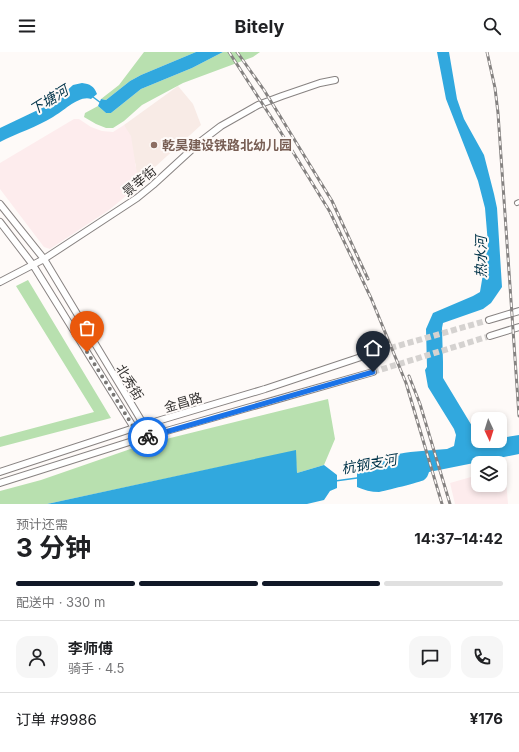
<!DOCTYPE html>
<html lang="zh">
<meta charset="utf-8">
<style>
:root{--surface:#fff;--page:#f6f6f6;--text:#202124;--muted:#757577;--line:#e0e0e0;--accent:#111827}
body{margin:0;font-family:Inter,"Noto Sans SC",sans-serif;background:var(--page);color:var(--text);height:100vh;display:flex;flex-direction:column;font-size:15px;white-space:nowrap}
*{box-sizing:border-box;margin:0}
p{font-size:13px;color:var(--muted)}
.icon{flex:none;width:22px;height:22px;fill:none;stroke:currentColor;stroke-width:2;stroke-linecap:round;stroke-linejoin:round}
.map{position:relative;height:452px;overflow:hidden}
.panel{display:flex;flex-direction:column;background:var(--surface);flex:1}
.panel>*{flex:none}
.needle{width:26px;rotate:176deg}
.fabs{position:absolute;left:471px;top:360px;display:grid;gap:8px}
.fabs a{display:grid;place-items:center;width:36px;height:36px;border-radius:8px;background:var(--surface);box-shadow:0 2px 6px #0003;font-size:20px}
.pin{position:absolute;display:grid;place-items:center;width:34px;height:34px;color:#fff;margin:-41px -17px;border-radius:50% 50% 50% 0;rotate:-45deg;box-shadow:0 0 4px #0007}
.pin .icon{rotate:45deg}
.courier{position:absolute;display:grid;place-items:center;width:40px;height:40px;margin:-20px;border:3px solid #1a73e8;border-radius:50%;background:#fff;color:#222;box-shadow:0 1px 5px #0007}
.headline em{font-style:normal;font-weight:700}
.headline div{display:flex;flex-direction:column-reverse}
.headline{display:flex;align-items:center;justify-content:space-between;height:68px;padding:0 16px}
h1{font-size:26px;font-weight:700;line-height:30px}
.bar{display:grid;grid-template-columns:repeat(4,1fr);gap:6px 4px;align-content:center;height:48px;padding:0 16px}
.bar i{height:5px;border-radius:3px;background:var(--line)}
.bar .current{background:var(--accent)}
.bar p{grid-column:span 4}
.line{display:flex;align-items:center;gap:10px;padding:0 16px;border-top:1px solid var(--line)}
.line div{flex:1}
.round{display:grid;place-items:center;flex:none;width:42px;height:42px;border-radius:12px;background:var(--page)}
header{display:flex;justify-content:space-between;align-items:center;height:52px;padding:0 16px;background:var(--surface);font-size:18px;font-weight:700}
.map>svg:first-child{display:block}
.built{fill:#f8ebe6}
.industrial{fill:#fdeced}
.green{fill:#b8e0af}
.water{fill:#31a8de}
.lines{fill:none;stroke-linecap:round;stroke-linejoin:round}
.stream{stroke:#31a8de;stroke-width:1.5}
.secondary-tunnel{stroke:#d5d2d0;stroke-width:6;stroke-dasharray:6 3;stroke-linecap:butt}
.street-casing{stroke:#888382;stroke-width:6}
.secondary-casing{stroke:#888382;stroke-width:8}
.street{stroke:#fff;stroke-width:4}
.secondary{stroke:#fff;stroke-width:6}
.rail-casing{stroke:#858281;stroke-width:3}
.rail{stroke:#fefaf8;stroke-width:1.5;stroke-dasharray:4.5;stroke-linecap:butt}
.done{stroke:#797775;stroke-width:4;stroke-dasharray:0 7.2}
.route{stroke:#1a73e8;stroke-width:5}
.education-dot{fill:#8d6e63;stroke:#fefaf8;stroke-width:1.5}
.labels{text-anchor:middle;stroke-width:4;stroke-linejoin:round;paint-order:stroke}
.education-label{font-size:13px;font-weight:bold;fill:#785e54;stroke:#fefaf8;text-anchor:start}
.street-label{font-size:13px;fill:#32302f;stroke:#fefaf8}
.water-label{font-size:14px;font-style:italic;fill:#003349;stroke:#fefaf8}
</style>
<header><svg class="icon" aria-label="menu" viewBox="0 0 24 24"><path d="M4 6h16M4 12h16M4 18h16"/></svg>Bitely<svg class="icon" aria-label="search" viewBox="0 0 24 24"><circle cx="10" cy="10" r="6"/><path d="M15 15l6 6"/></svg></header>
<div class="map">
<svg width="519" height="452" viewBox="0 0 519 452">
<rect width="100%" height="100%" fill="#fefaf8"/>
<path class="built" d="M 178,34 L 193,52 L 201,73 L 133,135 L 136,114 L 124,73 Z"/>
<path class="industrial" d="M 74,67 L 79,67 L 91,75 L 102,79 L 113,80 L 124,73 L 131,84 L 137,122 L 133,135 L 126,144 L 109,158 L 50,197 L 44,195 L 0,137 L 0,111 Z
M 505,415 L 508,452 L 455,452 L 450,431 L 478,423 L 478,433 L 500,433 L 500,417 Z"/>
<path class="green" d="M 144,0 L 196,0 L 141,23 L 130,29 L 106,48 L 101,47 L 119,33 Z
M 223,0 L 260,0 L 253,5 L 183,31 L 142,53 L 124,69 L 113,76 L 106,76 L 96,72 L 84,65 L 85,61 L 98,54 L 106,61 L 111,61 L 141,37 L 192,16 Z
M 28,228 L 111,366 L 0,395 L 0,385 L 94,360 L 16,234 Z
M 328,347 L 335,387 L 324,413 L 297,421 L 295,399 L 47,452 L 0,452 L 0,439 L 41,428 L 142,393 Z"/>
<path class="water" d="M 196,0 L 223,0 L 192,16 L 141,37 L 111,61 L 106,61 L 98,54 L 101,47 L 106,48 L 130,29 L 141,23 Z
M 437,0 L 449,0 L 457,47 L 464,67 L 484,103 L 494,142 L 497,156 L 502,235 L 491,251 L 483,257 L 443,271 L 442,276 L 443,310 L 443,326 L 472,374 L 478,378 L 478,389 L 500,389 L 500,386 L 519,383 L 519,402 L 429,420 C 428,423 427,426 424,428 C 421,430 384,439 379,440 C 371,440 364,438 357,435 L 357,419 C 387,399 411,400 447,397 L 454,394 L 456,383 L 454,377 L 428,335 L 425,318 L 427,315 L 426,277 L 433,261 L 473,244 L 480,240 L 488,192 L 485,156 L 478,129 L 446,47 Z
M 82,31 C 90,32 94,34 97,42 L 91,47 C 79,43 64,59 53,65 C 37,75 17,81 0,90 L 0,76 L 42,56 L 62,43 L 73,33 Z
M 296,398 L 297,421 L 324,413 L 337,423 L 337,436 L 330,439 L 324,448 L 307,452 L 47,452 Z"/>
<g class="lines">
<path class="stream" d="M 93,45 L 101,51
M 335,429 L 357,426"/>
<path class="secondary-tunnel" d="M 373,301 L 489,268
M 373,320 L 490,284"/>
<defs>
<path id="street" d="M 517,151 L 519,150"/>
<path id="secondary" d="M 0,152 L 44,207 L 144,373 L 142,386
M 0,170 L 33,213 L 134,376 L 142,386
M 0,230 L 44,207 L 137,146 L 153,133 L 200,90 L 221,74 L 258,53 L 282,44 L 320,31 L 335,28
M 489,268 L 519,259
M 490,284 L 519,275
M 0,420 L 134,376 L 265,337 L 373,301
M 0,431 L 142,386 L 373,320"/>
</defs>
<use href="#street" class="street-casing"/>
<use href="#secondary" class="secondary-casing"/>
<use href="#street" class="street"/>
<use href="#secondary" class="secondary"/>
<defs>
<path id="rail" d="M 229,0 L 280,79 L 330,160 L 371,246 L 406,331 L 442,452
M 237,0 L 264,38 L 332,149 L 368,227
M 487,0 L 495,36 L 498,61 L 519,364
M 409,324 L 420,352 L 450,452"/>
</defs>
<use href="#rail" class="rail-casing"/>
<use href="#rail" class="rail"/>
</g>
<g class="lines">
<path class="done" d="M 87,300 L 134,376 L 142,386 L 148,385"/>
<path class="route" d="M 148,385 L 373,320"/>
</g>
<circle class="education-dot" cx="154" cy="93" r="4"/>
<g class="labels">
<g class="education-label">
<text x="162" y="98">乾昊建设铁路北幼儿园</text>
</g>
<g class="street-label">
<text transform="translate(139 129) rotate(-39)" y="5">景莘街</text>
<text transform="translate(130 330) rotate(58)" y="5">北秀街</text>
<text transform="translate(183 350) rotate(-17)" y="5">金昌路</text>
</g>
<g class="water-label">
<text transform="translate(49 48) rotate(-32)" y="5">下塘河</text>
<text transform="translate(481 205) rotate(-90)" y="5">热水河</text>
<text transform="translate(369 412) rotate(-10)" y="5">杭钢支河</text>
</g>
</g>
</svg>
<div class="fabs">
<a><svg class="needle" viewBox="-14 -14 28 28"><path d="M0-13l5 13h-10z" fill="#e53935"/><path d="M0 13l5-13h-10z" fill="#757577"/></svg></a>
<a><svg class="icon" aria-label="layers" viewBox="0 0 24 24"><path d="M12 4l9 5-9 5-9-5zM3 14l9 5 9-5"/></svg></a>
</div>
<div class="pin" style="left:87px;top:300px;background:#ea580c"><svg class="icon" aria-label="bag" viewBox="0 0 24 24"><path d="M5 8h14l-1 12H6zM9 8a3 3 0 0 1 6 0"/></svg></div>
<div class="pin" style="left:373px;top:320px;background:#1f2937"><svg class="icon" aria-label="home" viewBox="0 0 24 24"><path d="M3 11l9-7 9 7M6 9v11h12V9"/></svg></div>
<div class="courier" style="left:148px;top:385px"><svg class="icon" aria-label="bike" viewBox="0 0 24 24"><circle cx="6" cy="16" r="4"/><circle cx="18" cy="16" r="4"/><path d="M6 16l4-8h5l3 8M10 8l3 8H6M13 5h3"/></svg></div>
</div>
<section class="panel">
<div class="headline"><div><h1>3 分钟</h1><p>预计还需</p></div><em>14:37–14:42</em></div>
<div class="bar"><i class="current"></i><i class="current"></i><i class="current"></i><i></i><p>配送中 · 330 m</p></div>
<div class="line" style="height:72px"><a class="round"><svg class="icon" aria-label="person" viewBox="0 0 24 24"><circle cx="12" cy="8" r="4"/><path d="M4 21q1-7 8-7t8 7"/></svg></a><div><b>李师傅</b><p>骑手 · 4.5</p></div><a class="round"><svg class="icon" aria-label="chat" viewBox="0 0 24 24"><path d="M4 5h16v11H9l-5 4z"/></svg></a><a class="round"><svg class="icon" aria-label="phone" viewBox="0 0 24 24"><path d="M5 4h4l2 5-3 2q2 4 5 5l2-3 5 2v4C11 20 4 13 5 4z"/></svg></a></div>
<div class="line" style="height:52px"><div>订单 #9986</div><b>¥176</b></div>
</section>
